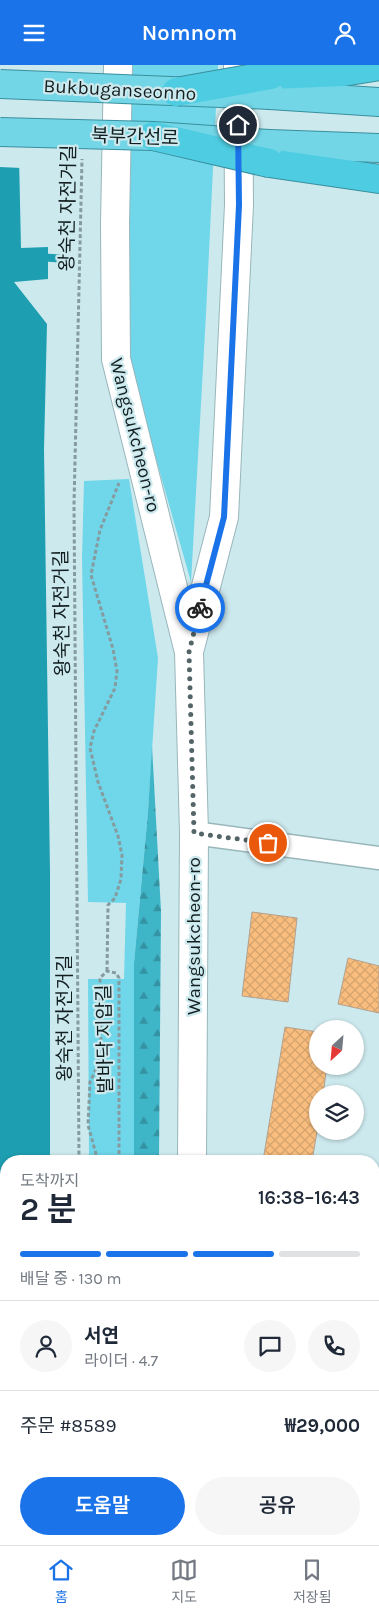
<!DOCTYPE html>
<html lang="ko">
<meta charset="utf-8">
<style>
:root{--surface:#fff;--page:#f6f6f7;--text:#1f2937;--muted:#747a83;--line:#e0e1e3;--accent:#1a73e8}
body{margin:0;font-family:Karla,"Noto Sans KR",sans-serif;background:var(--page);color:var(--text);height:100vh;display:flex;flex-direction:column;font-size:19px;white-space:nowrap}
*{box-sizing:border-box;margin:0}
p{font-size:16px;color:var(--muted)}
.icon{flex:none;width:28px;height:28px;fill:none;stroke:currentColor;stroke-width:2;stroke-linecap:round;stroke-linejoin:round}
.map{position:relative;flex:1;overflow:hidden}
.sheet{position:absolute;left:0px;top:1090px;width:380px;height:390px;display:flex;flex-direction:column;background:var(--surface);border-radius:20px 20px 0 0;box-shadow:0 1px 4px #0004}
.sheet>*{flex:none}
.needle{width:32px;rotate:206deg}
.buttons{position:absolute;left:309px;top:955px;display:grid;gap:10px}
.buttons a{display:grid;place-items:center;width:55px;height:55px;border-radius:50%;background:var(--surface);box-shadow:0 1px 4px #0004;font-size:25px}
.pin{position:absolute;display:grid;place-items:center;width:42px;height:42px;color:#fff;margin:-21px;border:2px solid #fff;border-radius:50%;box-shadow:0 1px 5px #0007}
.courier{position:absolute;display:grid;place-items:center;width:50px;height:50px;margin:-25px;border:4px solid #1a73e8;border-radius:50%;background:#fff;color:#222;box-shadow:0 1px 6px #0007}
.overview em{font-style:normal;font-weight:600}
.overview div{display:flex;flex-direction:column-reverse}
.overview{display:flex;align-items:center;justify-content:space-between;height:85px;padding:0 20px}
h1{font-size:32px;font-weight:600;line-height:38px}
.bar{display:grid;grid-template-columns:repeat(4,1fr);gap:8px 5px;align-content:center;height:60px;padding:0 20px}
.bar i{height:6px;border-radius:4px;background:var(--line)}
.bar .selected{background:var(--accent)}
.bar p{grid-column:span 4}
.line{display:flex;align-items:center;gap:12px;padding:0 20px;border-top:1px solid var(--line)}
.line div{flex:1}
.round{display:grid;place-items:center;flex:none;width:52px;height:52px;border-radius:26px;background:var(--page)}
.primary-button{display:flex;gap:10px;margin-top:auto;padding:10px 20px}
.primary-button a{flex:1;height:58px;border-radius:30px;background:var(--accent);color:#fff;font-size:20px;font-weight:600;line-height:58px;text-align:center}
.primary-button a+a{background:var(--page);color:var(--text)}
header{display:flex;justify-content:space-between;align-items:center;height:65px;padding:0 20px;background:var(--accent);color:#fff;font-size:22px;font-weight:600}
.menu{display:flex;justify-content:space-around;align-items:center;height:70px;border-top:1px solid var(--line);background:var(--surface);font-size:14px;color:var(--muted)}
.menu a{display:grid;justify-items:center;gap:2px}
.menu .selected{color:var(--accent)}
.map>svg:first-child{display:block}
.industrial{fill:url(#industrial-furrows)}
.grass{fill:#6fd7e9}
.forest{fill:url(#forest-firs)}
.water{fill:#1d9eb1}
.pier{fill:#cce9ee}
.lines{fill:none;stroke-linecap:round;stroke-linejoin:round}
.stream{stroke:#1d9eb1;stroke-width:8}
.building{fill:url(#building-cross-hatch);stroke:#b2a190}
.service-casing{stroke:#99b6bb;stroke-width:14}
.minor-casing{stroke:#99b6bb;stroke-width:25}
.tertiary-casing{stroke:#99b6bb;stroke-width:30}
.trunk-casing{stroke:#398f9d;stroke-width:30}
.motorway-casing{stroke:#398f9d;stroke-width:30}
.path{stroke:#859b9f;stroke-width:3;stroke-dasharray:4 2.5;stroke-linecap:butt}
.service{stroke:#fff;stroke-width:11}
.minor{stroke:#fff;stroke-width:22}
.tertiary{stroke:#fff;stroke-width:28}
.trunk{stroke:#72d6e7;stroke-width:28}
.motorway{stroke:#4ecce1;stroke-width:28}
.trunk-bridge-casing{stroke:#398f9d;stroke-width:30;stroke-linecap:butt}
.motorway-bridge-casing{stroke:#398f9d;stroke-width:30;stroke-linecap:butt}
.trunk-bridge{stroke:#72d6e7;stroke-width:28}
.motorway-bridge{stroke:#4ecce1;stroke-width:28}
.done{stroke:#546568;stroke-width:5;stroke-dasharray:0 9}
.route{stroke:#1a73e8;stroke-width:6}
.labels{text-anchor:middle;stroke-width:4.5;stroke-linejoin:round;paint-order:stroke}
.street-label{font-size:19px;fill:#131e20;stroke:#cce9ee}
</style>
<header><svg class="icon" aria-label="menu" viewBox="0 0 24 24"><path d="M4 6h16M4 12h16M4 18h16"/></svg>Nomnom<svg class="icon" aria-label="person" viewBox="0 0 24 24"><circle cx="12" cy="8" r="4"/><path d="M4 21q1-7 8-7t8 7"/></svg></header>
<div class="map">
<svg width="379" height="1480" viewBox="0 0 379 1480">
<defs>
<pattern id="industrial-furrows" width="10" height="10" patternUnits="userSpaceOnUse" patternTransform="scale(1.25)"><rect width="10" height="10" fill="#b8dde5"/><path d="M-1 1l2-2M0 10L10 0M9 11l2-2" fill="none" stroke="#9dbdc4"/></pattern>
<pattern id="forest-firs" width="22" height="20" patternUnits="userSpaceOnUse" patternTransform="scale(1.25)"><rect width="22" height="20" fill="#3fb5c8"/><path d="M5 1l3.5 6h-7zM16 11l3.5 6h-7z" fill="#3493a2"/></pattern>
<pattern id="building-cross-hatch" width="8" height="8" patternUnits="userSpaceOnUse" patternTransform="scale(1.25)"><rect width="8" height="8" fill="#f9be7e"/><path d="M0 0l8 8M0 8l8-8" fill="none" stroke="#d5a36d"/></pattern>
</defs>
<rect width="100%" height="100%" fill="#cce9ee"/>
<path class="industrial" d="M 210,1474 L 278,1474 L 286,1480 L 210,1480 Z"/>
<path class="grass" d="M 133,0 L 218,0 L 206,249 L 191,517 L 126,288 Z
M 129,414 L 158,593 L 148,747 L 134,898 L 134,1096 L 89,1096 L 88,914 L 124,914 L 126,838 L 88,837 L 82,493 L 84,416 Z"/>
<path class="forest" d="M 152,681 L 161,846 L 159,1096 L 134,1096 L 134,898 L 148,747 Z"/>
<path class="water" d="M 0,0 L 17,0 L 21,183 L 48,182 L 48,214 L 14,217 L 47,259 L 44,384 L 50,807 L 50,1096 L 6,1096 L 6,1474 L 49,1474 L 49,1480 L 0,1480 Z"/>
<path class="pier" d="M 0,0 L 19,0 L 21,103 L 0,102 Z"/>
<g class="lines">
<path class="stream" d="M 38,192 L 66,194"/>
</g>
<path class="building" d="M 252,847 L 297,853 L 288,937 L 242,931 Z
M 348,893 L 379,901 L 379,948 L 338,939 Z
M 285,962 L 318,967 L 318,1001 L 327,1001 L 323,1029 L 318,1029 L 318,1061 L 312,1096 L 263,1096 Z"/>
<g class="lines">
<defs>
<path id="service" d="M 153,1480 L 153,1474"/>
<path id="minor" d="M 194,768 L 379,793"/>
<path id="tertiary" d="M 118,0 L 115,159 L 116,294 L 189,587 L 194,768 L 192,1096
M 190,583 L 224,452 L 239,140 L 238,0
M 324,1474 L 332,1480
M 193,1480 L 193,1474"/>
<path id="trunk" d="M 270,30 L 379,37
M 269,79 L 379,83"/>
<path id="motorway" d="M 271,10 L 343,7 L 379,1
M 269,98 L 379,114"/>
</defs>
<use href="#service" class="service-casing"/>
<use href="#minor" class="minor-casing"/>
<use href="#tertiary" class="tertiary-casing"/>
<use href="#trunk" class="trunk-casing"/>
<use href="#motorway" class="motorway-casing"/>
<path class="path" d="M 107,906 L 108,840 L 115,833 L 121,814 L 122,790 L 118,771 L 98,717 L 90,683 L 94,666 L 115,623 L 117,606 L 113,584 L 91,510 L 100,465 L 119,418
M 79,1096 L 74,439 L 82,94
M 98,1096 L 88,1060 L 90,1017 L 98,1000 L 101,985 L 100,913 L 107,906 L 116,908 L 119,913 L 119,1096
M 78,1474 L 78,1480
M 100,1480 L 100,1474"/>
<use href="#service" class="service"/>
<use href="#minor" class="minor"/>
<use href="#tertiary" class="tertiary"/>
<use href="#trunk" class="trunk"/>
<use href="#motorway" class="motorway"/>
<defs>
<path id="trunk-bridge" d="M 0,19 L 270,30
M 0,67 L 153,71 L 269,79"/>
<path id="motorway-bridge" d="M 176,27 L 271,10
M 153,71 L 269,98"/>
</defs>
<use href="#trunk-bridge" class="trunk-bridge-casing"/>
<use href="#motorway-bridge" class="motorway-bridge-casing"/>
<use href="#trunk-bridge" class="trunk-bridge"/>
<use href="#motorway-bridge" class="motorway-bridge"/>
</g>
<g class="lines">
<path class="done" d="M 200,543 L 189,587 L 194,768 L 268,778"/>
<path class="route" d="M 200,543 L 224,452 L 239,140 L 238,60"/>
</g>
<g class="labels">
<g class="street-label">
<text transform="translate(120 24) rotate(3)" y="7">Bukbuganseonno</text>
<text transform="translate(135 71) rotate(2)" y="7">북부간선로</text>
<text transform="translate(67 143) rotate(-89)" y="7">왕숙천 자전거길</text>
<text transform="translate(136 370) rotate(76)" y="7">Wangsukcheon-ro</text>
<text transform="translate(61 548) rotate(-91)" y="7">왕숙천 자전거길</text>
<text transform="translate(193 871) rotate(-90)" y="7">Wangsukcheon-ro</text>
<text transform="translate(64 953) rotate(-90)" y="7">왕숙천 자전거길</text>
<text transform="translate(104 974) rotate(-91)" y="7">발바닥 지압길</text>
</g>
</g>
</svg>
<div class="buttons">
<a><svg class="needle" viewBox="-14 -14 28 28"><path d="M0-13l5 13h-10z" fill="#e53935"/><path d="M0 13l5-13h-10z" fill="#747a83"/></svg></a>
<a><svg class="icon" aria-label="layers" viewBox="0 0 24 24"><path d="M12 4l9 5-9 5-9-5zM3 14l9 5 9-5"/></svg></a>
</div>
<div class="pin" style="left:268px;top:778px;background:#ea580c"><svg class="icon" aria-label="bag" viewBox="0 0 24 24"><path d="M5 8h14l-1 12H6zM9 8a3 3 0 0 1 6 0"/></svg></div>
<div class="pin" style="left:238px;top:60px;background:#1f2937"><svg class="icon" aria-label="home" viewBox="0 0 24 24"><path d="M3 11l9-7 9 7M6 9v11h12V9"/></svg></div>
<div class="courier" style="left:200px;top:543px"><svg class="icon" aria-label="bike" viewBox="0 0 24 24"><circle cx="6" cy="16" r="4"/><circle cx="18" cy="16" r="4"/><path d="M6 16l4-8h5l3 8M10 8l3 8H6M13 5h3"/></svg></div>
<section class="sheet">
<div class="overview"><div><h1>2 분</h1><p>도착까지</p></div><em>16:38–16:43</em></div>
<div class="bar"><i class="selected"></i><i class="selected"></i><i class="selected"></i><i></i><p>배달 중 · 130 m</p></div>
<div class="line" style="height:90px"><a class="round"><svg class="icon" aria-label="person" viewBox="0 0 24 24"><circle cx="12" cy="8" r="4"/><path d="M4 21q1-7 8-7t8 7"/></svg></a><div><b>서연</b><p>라이더 · 4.7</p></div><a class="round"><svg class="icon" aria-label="chat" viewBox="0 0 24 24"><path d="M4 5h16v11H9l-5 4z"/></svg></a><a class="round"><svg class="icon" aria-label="phone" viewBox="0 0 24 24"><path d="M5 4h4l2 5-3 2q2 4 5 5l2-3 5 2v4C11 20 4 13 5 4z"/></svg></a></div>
<div class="line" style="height:65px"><div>주문 #8589</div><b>₩29,000</b></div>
<div class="primary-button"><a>도움말</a><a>공유</a></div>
</section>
</div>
<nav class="menu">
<a class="selected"><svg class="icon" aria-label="home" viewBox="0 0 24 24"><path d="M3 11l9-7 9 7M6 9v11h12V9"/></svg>홈</a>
<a><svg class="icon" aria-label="map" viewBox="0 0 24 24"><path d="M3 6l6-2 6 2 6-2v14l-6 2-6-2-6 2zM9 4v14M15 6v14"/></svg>지도</a>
<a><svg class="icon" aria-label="saved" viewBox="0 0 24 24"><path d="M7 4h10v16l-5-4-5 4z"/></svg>저장됨</a>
</nav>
